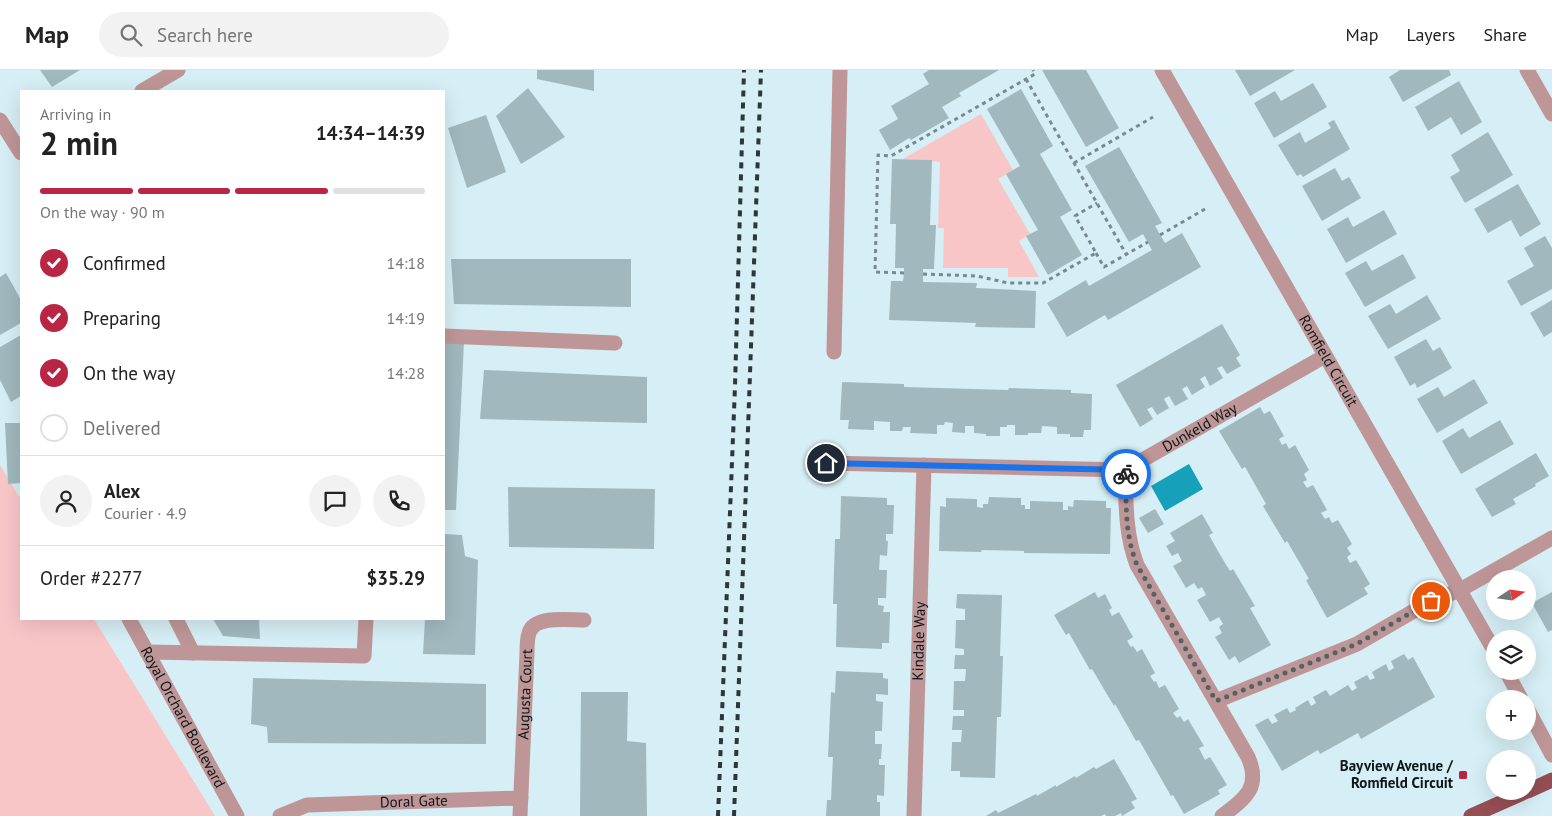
<!DOCTYPE html>
<meta charset="utf-8">
<style>
:root{--surface:#fff;--page:#f2f2f2;--text:#222;--muted:#767676;--line:#e0e0e0;--accent:#b82644}
body{margin:0;font-family:"PT Sans",sans-serif;background:var(--page);color:var(--text);height:100vh;display:flex;flex-direction:column;font-size:19px;white-space:nowrap}
*{box-sizing:border-box;margin:0}
p{font-size:16px;color:var(--muted)}
.icon{flex:none;width:28px;height:28px;fill:none;stroke:currentColor;stroke-width:2;stroke-linecap:round;stroke-linejoin:round}
.map{position:relative;flex:1;overflow:hidden}
.panel{position:absolute;left:20px;top:20px;width:425px;height:530px;display:flex;flex-direction:column;background:var(--surface);border-radius:0px;box-shadow:0 5px 20px #0002}
.panel>*{flex:none}
.needle{width:32px;rotate:77deg}
.fabs{position:absolute;left:1486px;top:500px;display:grid;gap:10px}
.fabs a{display:grid;place-items:center;width:50px;height:50px;border-radius:50%;background:var(--surface);box-shadow:0 5px 20px #0002;font-size:25px}
.pin{position:absolute;display:grid;place-items:center;width:42px;height:42px;color:#fff;margin:-21px;border:2px solid #fff;border-radius:50%;box-shadow:0 1px 5px #0007}
.courier{position:absolute;display:grid;place-items:center;width:50px;height:50px;margin:-25px;border:4px solid #1a73e8;border-radius:50%;background:#fff;color:#222;box-shadow:0 1px 6px #0007}
.summary em{font-style:normal;font-weight:800}
.summary div{display:flex;flex-direction:column-reverse}
.summary{display:flex;align-items:center;justify-content:space-between;height:85px;padding:0 20px}
h1{font-size:32px;font-weight:800;line-height:38px}
.bar{display:grid;grid-template-columns:repeat(4,1fr);gap:8px 5px;align-content:center;height:60px;padding:0 20px}
.bar i{height:6px;border-radius:4px;background:var(--line)}
.bar .active{background:var(--accent)}
.bar p{grid-column:span 4}
.line{display:flex;align-items:center;gap:12px;padding:0 20px;border-top:1px solid var(--line)}
.line div{flex:1}
.round{display:grid;place-items:center;flex:none;width:52px;height:52px;border-radius:26px;background:var(--page)}
ol{padding:0 20px;list-style:none}
li{display:flex;align-items:center;gap:15px;height:55px}
li p{margin-inline-start:auto}
li .icon{padding:5px;border-radius:50%;background:var(--accent);color:#fff;stroke-width:4}
li:last-child{color:var(--muted)}
li i{width:28px;height:28px;border:2px solid var(--line);border-radius:50%}
header{display:flex;align-items:center;gap:30px;box-sizing:border-box;height:70px;padding:0 25px;background:var(--surface);border-bottom:1px solid var(--line)}
header strong{font-size:24px}
nav{display:flex;gap:28px;margin-inline-start:auto;font-size:18px}
.search{width:350px;height:45px;background:var(--page);display:flex;align-items:center;gap:12px;box-sizing:border-box;padding:0 18px;border-radius:28px;color:var(--muted);font-size:19px}
.map>svg:first-child{display:block}
.green{fill:#f9c6c8}
.water{fill:#16a0ba}
.building{fill:#a0b8be}
.lines{fill:none;stroke-linecap:round;stroke-linejoin:round}
.path{stroke:#798a8f;stroke-width:3;stroke-dasharray:4 4;stroke-linecap:butt}
.minor{stroke:#bf9697;stroke-width:15}
.major{stroke:#954e54;stroke-width:15}
.rail{stroke:#2c373a;stroke-width:4;stroke-dasharray:6 6;stroke-linecap:butt}
.done{stroke:#536265;stroke-width:5;stroke-dasharray:0 9}
.route{stroke:#1a73e8;stroke-width:6}
.poi-dot{fill:#b82644;stroke:#d6eef5;stroke-width:2}
.labels{text-anchor:middle;stroke-width:4;stroke-linejoin:round;paint-order:stroke}
.street-label{font-size:15px;fill:#0d1618;stroke:#d6eef5}
.poi-label{font-size:15px;font-weight:bold;fill:#0d1618;stroke:#d6eef5;text-anchor:end}
</style>
<header>
<strong>Map</strong>
<div class="search"><svg class="icon" aria-label="search" viewBox="0 0 24 24"><circle cx="10" cy="10" r="6"/><path d="M15 15l6 6"/></svg>Search here</div>
<nav><a>Map</a><a>Layers</a><a>Share</a></nav>
</header>
<div class="map">
<svg width="1552" height="746" viewBox="0 0 1552 746">
<rect width="100%" height="100%" fill="#d6eef5"/>
<path class="green" d="M 981,44 L 1013,100 L 998,109 L 1030,164 L 1019,171 L 1039,207 L 1008,207 L 1008,198 L 943,198 L 944,158 L 938,158 L 940,92 L 932,91 L 931,90 L 903,89 Z
M 0,395 L 21,430 L 21,549 L 94,549 L 215,746 L 0,746 Z"/>
<path class="water" d="M 1189,394 L 1203,419 L 1165,441 L 1151,416 Z"/>
<path class="building" d="M 40,0 L 80,0 L 52,17 Z
M 537,0 L 594,0 L 594,21 L 537,9 Z
M 929,0 L 999,0 L 959,23 L 961,26 L 942,37 L 949,48 L 911,70 L 909,68 L 890,80 L 879,60 L 898,49 L 891,36 L 929,14 L 923,4 Z
M 1042,0 L 1086,0 L 1119,58 L 1086,77 Z
M 1235,0 L 1295,0 L 1250,26 Z
M 1400,0 L 1449,0 L 1451,5 L 1403,32 L 1389,7 Z
M 1459,11 L 1482,52 L 1461,65 L 1451,47 L 1428,61 L 1415,37 Z
M 1313,13 L 1327,37 L 1274,68 L 1254,33 L 1275,21 L 1281,31 Z
M 528,18 L 565,67 L 521,94 L 496,46 Z
M 1021,19 L 1053,76 L 1040,84 L 1072,140 L 1060,147 L 1082,185 L 1048,205 L 1026,166 L 1038,160 L 1006,104 L 1020,96 L 987,39 Z
M 486,45 L 506,102 L 467,118 L 448,58 Z
M 1334,50 L 1350,79 L 1303,107 L 1301,104 L 1297,106 L 1278,75 L 1300,62 L 1305,73 L 1331,58 L 1328,53 Z
M 1488,62 L 1513,105 L 1465,133 L 1450,107 L 1460,101 L 1451,85 Z
M 1119,77 L 1162,153 L 1155,156 L 1165,173 L 1182,163 L 1201,197 L 1108,250 L 1105,245 L 1067,267 L 1047,233 L 1086,210 L 1089,216 L 1152,180 L 1143,164 L 1129,172 L 1085,96 Z
M 892,89 L 932,90 L 930,155 L 936,155 L 934,199 L 923,199 L 923,212 L 977,213 L 976,218 L 1036,221 L 1035,258 L 975,257 L 976,253 L 889,250 L 891,211 L 903,211 L 904,203 L 904,198 L 895,198 L 896,154 L 890,154 Z
M 1335,98 L 1342,111 L 1349,107 L 1361,128 L 1322,151 L 1302,116 Z
M 1518,114 L 1541,154 L 1520,167 L 1511,150 L 1488,163 L 1474,139 Z
M 1384,140 L 1397,164 L 1346,193 L 1327,159 L 1348,147 L 1353,157 Z
M 1545,166 L 1552,178 L 1552,219 L 1521,236 L 1507,211 L 1534,196 L 1524,178 Z
M 1403,184 L 1416,208 L 1365,237 L 1345,203 L 1366,191 L 1372,201 Z
M 451,189 L 631,189 L 631,237 L 454,234 Z
M 6,203 L 21,230 L 21,253 L 0,265 L 0,207 Z
M 1427,225 L 1441,249 L 1388,279 L 1368,246 L 1390,234 L 1396,244 Z
M 1552,230 L 1552,262 L 1544,267 L 1530,243 Z
M 1222,254 L 1240,285 L 1236,288 L 1241,296 L 1227,304 L 1222,296 L 1217,298 L 1223,308 L 1210,316 L 1205,306 L 1200,309 L 1205,317 L 1192,325 L 1187,316 L 1182,319 L 1188,329 L 1175,336 L 1169,326 L 1164,329 L 1169,338 L 1157,345 L 1152,337 L 1147,339 L 1153,349 L 1140,357 L 1116,315 Z
M 21,265 L 21,326 L 11,332 L 0,310 L 0,277 Z
M 1426,269 L 1433,281 L 1440,277 L 1452,298 L 1417,318 L 1415,313 L 1410,316 L 1394,287 Z
M 464,271 L 456,440 L 444,440 L 444,272 Z
M 484,300 L 647,307 L 647,353 L 480,349 Z
M 1474,309 L 1488,333 L 1437,363 L 1417,329 L 1438,317 L 1444,327 Z
M 842,312 L 904,314 L 904,317 L 1008,320 L 1009,318 L 1071,320 L 1071,323 L 1092,324 L 1091,360 L 1084,360 L 1083,367 L 1070,367 L 1070,364 L 1057,364 L 1057,357 L 1042,356 L 1041,363 L 1028,363 L 1028,365 L 1015,365 L 1015,355 L 1007,355 L 1007,357 L 1000,357 L 1000,366 L 986,366 L 986,364 L 974,363 L 974,356 L 965,356 L 965,363 L 952,362 L 953,353 L 945,352 L 944,355 L 937,355 L 937,364 L 910,363 L 911,357 L 903,357 L 902,361 L 890,361 L 890,352 L 874,351 L 874,360 L 848,359 L 849,350 L 840,350 Z
M 1260,337 L 1264,344 L 1270,341 L 1284,366 L 1279,369 L 1282,375 L 1286,373 L 1289,379 L 1295,375 L 1309,400 L 1304,404 L 1307,410 L 1303,412 L 1307,418 L 1313,415 L 1327,440 L 1321,443 L 1325,449 L 1329,447 L 1332,453 L 1338,450 L 1352,474 L 1347,478 L 1351,484 L 1347,487 L 1350,493 L 1356,490 L 1370,514 L 1364,518 L 1368,524 L 1327,548 L 1306,510 L 1309,509 L 1287,471 L 1285,473 L 1263,436 L 1266,434 L 1245,397 L 1242,399 L 1219,361 Z
M 1500,350 L 1514,374 L 1461,404 L 1442,371 L 1463,358 L 1469,368 Z
M 5,353 L 21,353 L 21,413 L 8,414 Z
M 1536,383 L 1549,406 L 1535,414 L 1536,416 L 1513,429 L 1516,434 L 1492,447 L 1475,419 Z
M 508,417 L 655,419 L 654,479 L 509,477 Z
M 841,426 L 887,428 L 887,435 L 894,435 L 893,464 L 886,464 L 886,471 L 888,471 L 887,486 L 880,485 L 879,500 L 887,500 L 886,528 L 878,528 L 878,535 L 884,536 L 883,542 L 890,542 L 889,573 L 882,573 L 882,579 L 836,577 L 837,534 L 833,534 L 835,469 L 840,469 Z
M 989,427 L 1021,428 L 1021,435 L 1025,435 L 1025,439 L 1030,439 L 1030,431 L 1063,432 L 1063,440 L 1068,440 L 1068,436 L 1073,437 L 1074,430 L 1106,431 L 1106,438 L 1111,438 L 1110,484 L 1024,483 L 1024,481 L 982,480 L 981,482 L 939,481 L 940,436 L 946,437 L 946,428 L 977,429 L 977,437 L 983,438 L 983,434 L 988,434 Z
M 1155,439 L 1164,454 L 1148,463 L 1139,448 Z
M 1202,444 L 1213,463 L 1209,465 L 1219,483 L 1230,501 L 1233,499 L 1255,536 L 1250,538 L 1271,575 L 1239,593 L 1235,586 L 1229,590 L 1215,567 L 1222,563 L 1219,557 L 1223,554 L 1219,547 L 1210,552 L 1197,530 L 1206,525 L 1202,517 L 1198,519 L 1194,513 L 1186,518 L 1173,496 L 1182,491 L 1178,483 L 1172,486 L 1166,476 L 1175,471 L 1170,463 Z
M 444,464 L 462,465 L 465,486 L 478,490 L 475,585 L 423,584 L 425,549 L 444,549 Z
M 1095,522 L 1098,528 L 1105,524 L 1112,538 L 1109,540 L 1112,546 L 1119,542 L 1133,567 L 1127,571 L 1131,577 L 1133,576 L 1137,582 L 1142,579 L 1155,603 L 1150,606 L 1154,612 L 1156,611 L 1159,618 L 1165,615 L 1179,639 L 1173,643 L 1177,648 L 1180,646 L 1184,652 L 1188,649 L 1204,676 L 1199,678 L 1205,690 L 1210,687 L 1227,715 L 1218,720 L 1220,724 L 1184,744 L 1173,725 L 1171,726 L 1139,670 L 1136,671 L 1115,634 L 1114,636 L 1092,599 L 1090,600 L 1069,563 L 1066,565 L 1054,545 Z
M 1552,522 L 1552,560 L 1548,562 L 1532,533 Z
M 957,524 L 1002,525 L 1000,586 L 1003,586 L 1001,647 L 997,647 L 995,708 L 960,707 L 960,701 L 951,701 L 952,672 L 961,672 L 962,660 L 952,660 L 953,646 L 964,646 L 964,640 L 953,640 L 954,611 L 965,611 L 966,599 L 954,599 L 955,585 L 964,585 L 964,579 L 955,578 L 956,550 L 965,550 L 965,539 L 956,538 Z
M 213,549 L 259,549 L 260,569 L 223,566 Z
M 1404,584 L 1408,590 L 1413,587 L 1435,627 L 1361,669 L 1358,663 L 1320,684 L 1318,680 L 1282,701 L 1255,655 L 1268,648 L 1272,654 L 1278,651 L 1274,645 L 1287,638 L 1290,643 L 1296,640 L 1295,638 L 1308,630 L 1311,636 L 1316,633 L 1313,627 L 1326,620 L 1330,626 L 1348,615 L 1352,621 L 1357,618 L 1354,612 L 1367,605 L 1370,610 L 1375,608 L 1372,602 L 1386,594 L 1389,601 L 1394,598 L 1391,591 Z
M 836,601 L 883,603 L 883,608 L 888,609 L 888,625 L 876,624 L 876,631 L 883,632 L 882,661 L 875,661 L 875,674 L 882,674 L 881,689 L 879,689 L 879,695 L 885,695 L 884,726 L 877,725 L 877,732 L 880,732 L 880,746 L 826,746 L 827,730 L 831,730 L 833,687 L 828,687 L 829,666 L 831,622 L 835,623 Z
M 253,608 L 486,614 L 486,674 L 268,673 L 267,657 L 251,654 Z
M 581,622 L 628,622 L 627,671 L 646,673 L 647,746 L 580,746 Z
M 1114,689 L 1137,729 L 1131,732 L 1135,738 L 1122,746 L 1121,743 L 1115,746 L 1106,746 L 1105,744 L 1101,746 L 986,746 L 996,740 L 998,743 L 1036,724 L 1037,726 L 1056,715 L 1056,717 L 1075,706 L 1076,708 L 1094,697 L 1096,699 Z"/>
<g class="lines">
<path class="path" d="M 1026,9 L 1126,184
M 1074,93 L 1153,47
M 1160,165 L 1205,139
M 1096,183 L 1104,197 L 1148,172
M 904,203 L 875,202 L 878,85 L 891,86 L 1035,4 L 1033,0
M 923,204 L 977,206 L 1008,213 L 1043,213 L 1096,183 L 1075,146 L 1097,133"/>
<g class="minor">
<path id="s1" d="M 1162,0 L 1495,582"/>
<path d="M 1527,0 L 1552,44"/>
<path d="M 142,21 L 178,0"/>
<path d="M 0,50 L 21,83"/>
<path d="M 444,266 L 615,273"/>
<path d="M 834,282 L 840,0"/>
<path id="s2" d="M 827,393 L 1125,400 L 1325,286"/>
<path d="M 1125,400 C 1126,432 1125,464 1137,495 L 1248,687 C 1261,717 1246,728 1222,746"/>
<path id="s3" d="M 129,549 L 237,746"/>
<path d="M 176,549 L 193,583"/>
<path d="M 147,582 L 364,586 L 366,549"/>
<path d="M 1506,601 L 1521,629"/>
<path d="M 1216,631 L 1357,574 L 1431,531 L 1460,520 L 1552,468"/>
<path d="M 1528,640 L 1552,685"/>
<path id="s4" d="M 280,746 L 307,735 L 521,728"/>
<path id="s5" d="M 520,746 L 527,583 C 527,577 527,569 529,563 C 534,545 569,550 584,550"/>
<path id="s6" d="M 914,746 L 924,395"/>
</g>
<path class="major" d="M 1528,721 L 1552,710
M 1471,746 L 1527,721"/>
<path class="rail" d="M 718,746 L 735,316 L 744,0
M 734,746 L 761,0"/>
</g>
<g class="lines">
<path class="done" d="M 1126,404 C 1126,436 1125,465 1137,495 L 1216,631 L 1357,574 L 1431,531"/>
<path class="route" d="M 826,393 L 1125,400 L 1126,404"/>
</g>
<rect class="poi-dot" x="1458" y="700" width="10" height="10" rx="2.5"/>
<g class="labels">
<g class="street-label">
<text dy="5" stroke="none"><textPath href="#s1" startOffset="335">Romfield Circuit</textPath></text>
<text dy="5" stroke="none"><textPath href="#s2" startOffset="384">Dunkeld Way</textPath></text>
<text dy="5" stroke="none"><textPath href="#s6" startOffset="175">Kindale Way</textPath></text>
<text dy="5" stroke="none"><textPath href="#s5" startOffset="122">Augusta Court</textPath></text>
<text dy="5" stroke="none"><textPath href="#s3" startOffset="112">Royal Orchard Boulevard</textPath></text>
<text dy="5" stroke="none"><textPath href="#s4" startOffset="136">Doral Gate</textPath></text>
</g>
<g class="poi-label">
<text x="1453" y="701">Bayview Avenue /<tspan x="1453" dy="17">Romfield Circuit</tspan></text>
</g>
</g>
</svg>
<div class="fabs">
<a><svg class="needle" viewBox="-14 -14 28 28"><path d="M0-13l5 13h-10z" fill="#e53935"/><path d="M0 13l5-13h-10z" fill="#767676"/></svg></a>
<a><svg class="icon" aria-label="layers" viewBox="0 0 24 24"><path d="M12 4l9 5-9 5-9-5zM3 14l9 5 9-5"/></svg></a>
<a>+</a>
<a>−</a>
</div>
<div class="pin" style="left:1431px;top:531px;background:#ea580c"><svg class="icon" aria-label="bag" viewBox="0 0 24 24"><path d="M5 8h14l-1 12H6zM9 8a3 3 0 0 1 6 0"/></svg></div>
<div class="pin" style="left:826px;top:393px;background:#1f2937"><svg class="icon" aria-label="home" viewBox="0 0 24 24"><path d="M3 11l9-7 9 7M6 9v11h12V9"/></svg></div>
<div class="courier" style="left:1126px;top:404px"><svg class="icon" aria-label="bike" viewBox="0 0 24 24"><circle cx="6" cy="16" r="4"/><circle cx="18" cy="16" r="4"/><path d="M6 16l4-8h5l3 8M10 8l3 8H6M13 5h3"/></svg></div>
<section class="panel">
<div class="summary"><div><h1>2 min</h1><p>Arriving in</p></div><em>14:34–14:39</em></div>
<div class="bar"><i class="active"></i><i class="active"></i><i class="active"></i><i></i><p>On the way · 90 m</p></div>
<ol>
<li><svg class="icon" aria-label="check" viewBox="0 0 24 24"><path d="M5 12l5 5 9-10"/></svg>Confirmed<p>14:18</p></li>
<li><svg class="icon" aria-label="check" viewBox="0 0 24 24"><path d="M5 12l5 5 9-10"/></svg>Preparing<p>14:19</p></li>
<li><svg class="icon" aria-label="check" viewBox="0 0 24 24"><path d="M5 12l5 5 9-10"/></svg>On the way<p>14:28</p></li>
<li><i></i>Delivered</li>
</ol>
<div class="line" style="height:90px"><a class="round"><svg class="icon" aria-label="person" viewBox="0 0 24 24"><circle cx="12" cy="8" r="4"/><path d="M4 21q1-7 8-7t8 7"/></svg></a><div><b>Alex</b><p>Courier · 4.9</p></div><a class="round"><svg class="icon" aria-label="chat" viewBox="0 0 24 24"><path d="M4 5h16v11H9l-5 4z"/></svg></a><a class="round"><svg class="icon" aria-label="phone" viewBox="0 0 24 24"><path d="M5 4h4l2 5-3 2q2 4 5 5l2-3 5 2v4C11 20 4 13 5 4z"/></svg></a></div>
<div class="line" style="height:65px"><div>Order #2277</div><b>$35.29</b></div>
</section>
</div>
